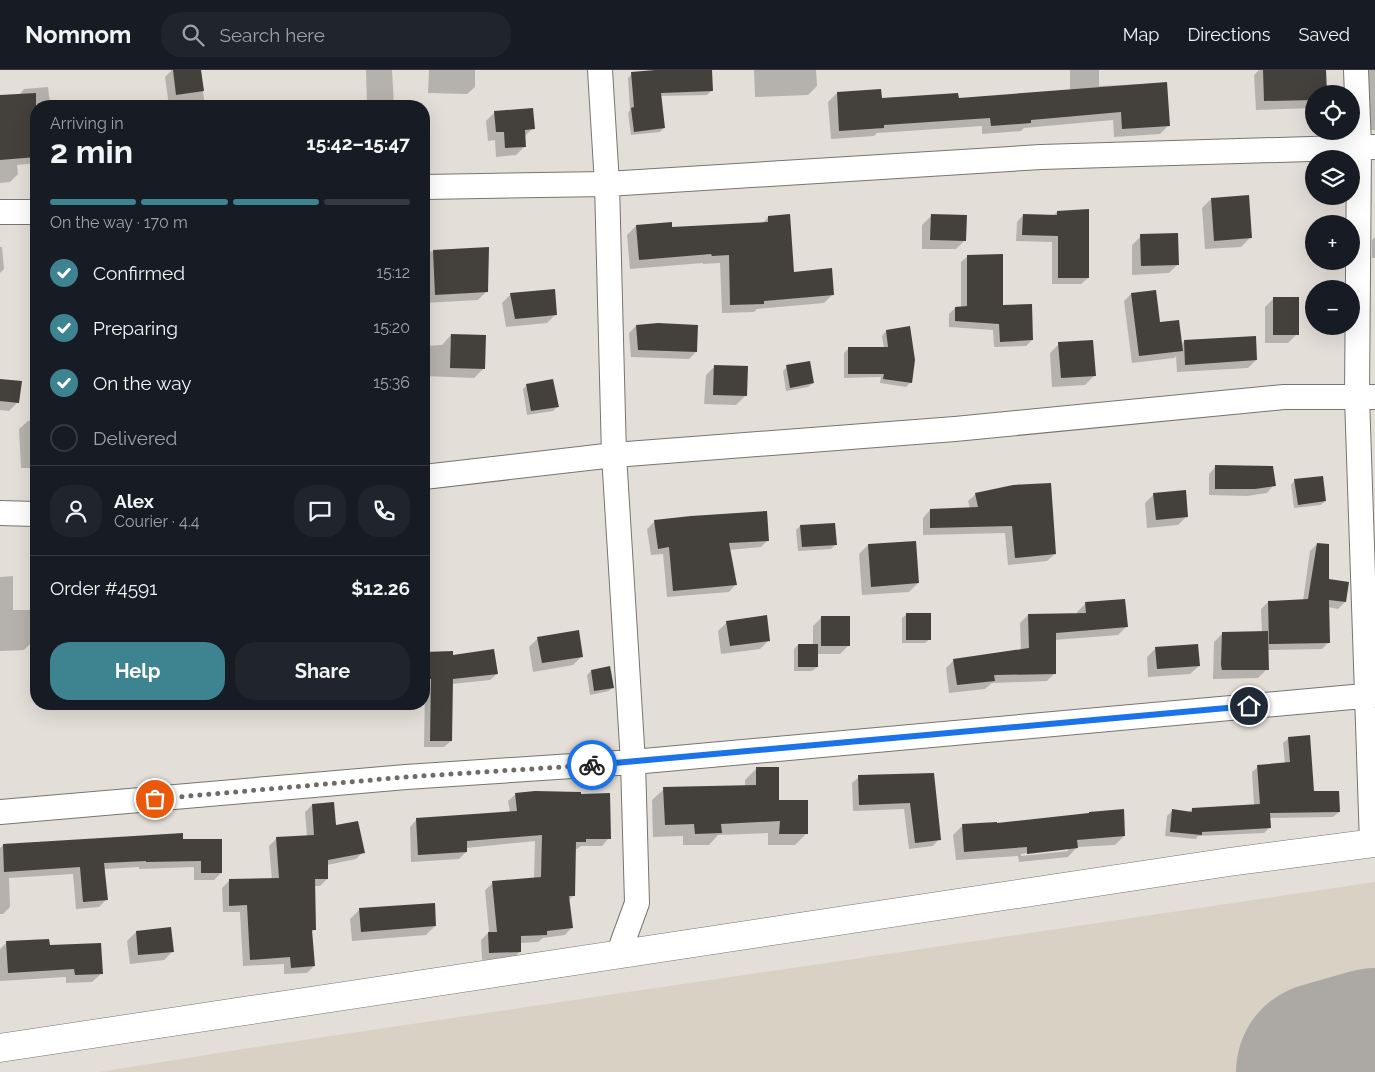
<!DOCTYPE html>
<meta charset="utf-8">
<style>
:root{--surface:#171b24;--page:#20242c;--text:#f1f3f6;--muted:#9ea1a6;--line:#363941;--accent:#3e8490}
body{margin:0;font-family:Raleway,sans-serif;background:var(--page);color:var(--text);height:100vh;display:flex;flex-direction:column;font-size:19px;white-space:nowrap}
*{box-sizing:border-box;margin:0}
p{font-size:16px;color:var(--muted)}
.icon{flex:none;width:28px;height:28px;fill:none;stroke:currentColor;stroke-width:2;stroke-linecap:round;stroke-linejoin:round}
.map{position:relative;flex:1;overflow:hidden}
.sheet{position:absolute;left:30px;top:30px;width:400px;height:610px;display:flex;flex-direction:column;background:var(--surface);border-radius:20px;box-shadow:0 5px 20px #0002}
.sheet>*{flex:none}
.controls{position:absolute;left:1305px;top:15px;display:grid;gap:10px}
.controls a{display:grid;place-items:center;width:55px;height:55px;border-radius:50%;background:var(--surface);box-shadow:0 5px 20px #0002;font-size:25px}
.pin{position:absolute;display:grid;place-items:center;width:42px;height:42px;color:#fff;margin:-21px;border:2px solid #fff;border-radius:50%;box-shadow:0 1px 5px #0007}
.courier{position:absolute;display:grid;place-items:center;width:50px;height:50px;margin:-25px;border:4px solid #1a73e8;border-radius:50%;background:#fff;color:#222;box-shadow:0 1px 6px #0007}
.summary em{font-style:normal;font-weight:700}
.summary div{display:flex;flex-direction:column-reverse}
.summary{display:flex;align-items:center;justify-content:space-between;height:85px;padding:0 20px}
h1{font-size:32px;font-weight:700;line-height:38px}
.bar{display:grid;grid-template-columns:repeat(4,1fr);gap:8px 5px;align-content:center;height:60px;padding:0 20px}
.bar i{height:6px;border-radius:4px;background:var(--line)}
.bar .selected{background:var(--accent)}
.bar p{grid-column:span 4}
.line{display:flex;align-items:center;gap:12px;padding:0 20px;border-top:1px solid var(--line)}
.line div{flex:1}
.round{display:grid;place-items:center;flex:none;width:52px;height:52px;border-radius:20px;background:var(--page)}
ol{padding:0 20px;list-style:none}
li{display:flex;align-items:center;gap:15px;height:55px}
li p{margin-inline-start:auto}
li .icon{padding:5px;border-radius:50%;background:var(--accent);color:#fff;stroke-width:4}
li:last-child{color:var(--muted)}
li i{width:28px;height:28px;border:2px solid var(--line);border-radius:50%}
.cta{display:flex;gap:10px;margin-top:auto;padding:10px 20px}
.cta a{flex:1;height:58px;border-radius:20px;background:var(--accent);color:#fff;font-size:20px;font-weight:700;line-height:58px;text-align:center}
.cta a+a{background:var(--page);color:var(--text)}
header{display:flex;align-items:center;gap:30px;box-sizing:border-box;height:70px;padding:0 25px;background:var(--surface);border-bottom:1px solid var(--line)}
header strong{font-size:24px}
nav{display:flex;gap:28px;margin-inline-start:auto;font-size:18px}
.search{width:350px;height:45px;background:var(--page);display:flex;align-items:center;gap:12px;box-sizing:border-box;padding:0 18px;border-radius:20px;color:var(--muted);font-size:19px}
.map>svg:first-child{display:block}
.built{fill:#dad1c5}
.shadow{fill:#0003;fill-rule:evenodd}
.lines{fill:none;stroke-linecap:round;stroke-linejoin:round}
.runway{stroke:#aca8a4;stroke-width:180}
.building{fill:#44413c}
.minor-casing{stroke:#78746e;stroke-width:26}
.tertiary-casing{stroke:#78746e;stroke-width:29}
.minor{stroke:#fff;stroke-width:24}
.tertiary{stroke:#fff;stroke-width:28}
.done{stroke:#6f6c68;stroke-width:5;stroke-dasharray:0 9}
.route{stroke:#1a73e8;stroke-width:6}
</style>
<header>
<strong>Nomnom</strong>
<div class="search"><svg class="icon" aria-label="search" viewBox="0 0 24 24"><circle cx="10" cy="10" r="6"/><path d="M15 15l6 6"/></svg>Search here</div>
<nav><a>Map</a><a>Directions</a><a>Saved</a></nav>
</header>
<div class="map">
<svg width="1375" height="1002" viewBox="0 0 1375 1002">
<rect width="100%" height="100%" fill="#e3ded8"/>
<path class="built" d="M 1375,812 L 1375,1002 L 99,1002 L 263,976 Z"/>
<path class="shadow" d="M 172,0 L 200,0 L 205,36 L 169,36 L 165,7 Z
M 366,0 L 392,0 L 394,36 L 367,36 Z
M 429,0 L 475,0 L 475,17 L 467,24 L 428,23 Z
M 668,0 L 711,0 L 712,20 L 707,25 L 660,26 L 664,58 L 660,62 L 631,65 L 628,43 L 630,40 L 628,8 L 632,4 Z
M 754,0 L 816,0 L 817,16 L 808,25 L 755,27 Z
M 1070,0 L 1099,0 L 1099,16 L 1166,13 L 1168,56 L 1160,64 L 1114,67 L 1113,50 L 1024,58 L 1021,61 L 982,64 L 982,56 L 877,63 L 874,66 L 831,69 L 828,32 L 837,23 L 880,20 L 881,29 L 957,29 L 1070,20 Z
M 1259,0 L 1325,0 L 1314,24 L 1314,38 L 1256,40 L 1254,5 Z
M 1360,0 L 1375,0 L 1375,60 L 1365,60 Z
M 48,17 L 50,34 L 74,32 L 75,36 L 36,36 L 36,93 L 17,95 L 18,104 L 10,112 L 0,113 L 0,26 L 19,25 L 24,19 Z
M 495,42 L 533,58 L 524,67 L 525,76 L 516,85 L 496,87 L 495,70 L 488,71 L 486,51 Z
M 1211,129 L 1250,168 L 1241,177 L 1205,179 L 1202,138 Z
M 1057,142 L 1088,208 L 1081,214 L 1052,214 L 1052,172 L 1016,171 L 1017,152 L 1023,145 L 1053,146 Z
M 931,146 L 965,170 L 956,179 L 922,179 L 922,155 Z
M 768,147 L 793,203 L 833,224 L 824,233 L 757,239 L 754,242 L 722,243 L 720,193 L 703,194 L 703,193 L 630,199 L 627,165 L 636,156 L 671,159 L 763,153 Z
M 1141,166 L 1178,194 L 1169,203 L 1132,205 L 1132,175 Z
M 1375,167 L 1375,188 L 1372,188 L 1372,170 Z
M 0,177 L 2,177 L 4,199 L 0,203 Z
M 488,178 L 486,222 L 478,230 L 424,233 L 424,182 Z
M 968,186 L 1001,236 L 1032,270 L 1026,276 L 994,277 L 993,260 L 949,257 L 949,244 L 955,238 L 961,238 L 961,192 Z
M 511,224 L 556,244 L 547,253 L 506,257 L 502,233 Z
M 1131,224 L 1181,275 L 1184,271 L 1256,290 L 1248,298 L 1177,302 L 1176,286 L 1174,288 L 1132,293 L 1124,231 Z
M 1274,228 L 1297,264 L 1288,273 L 1265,273 L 1265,237 Z
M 636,256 L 696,282 L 689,289 L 631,287 L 629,263 Z
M 886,261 L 911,312 L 906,317 L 880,313 L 881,307 L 844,308 L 844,283 L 848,279 L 884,279 L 882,266 Z
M 451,265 L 483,299 L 474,308 L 424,306 L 424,276 L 442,275 Z
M 1059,274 L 1094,306 L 1085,315 L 1052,317 L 1050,283 Z
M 715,296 L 745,326 L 736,335 L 704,334 L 706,305 Z
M 787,297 L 813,313 L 808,317 L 786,321 L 783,301 Z
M 0,310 L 18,332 L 9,341 L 0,340 Z
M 527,315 L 557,337 L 553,341 L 527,345 L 523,319 Z
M 36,350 L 36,398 L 21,398 L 19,359 L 28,351 Z
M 1216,396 L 1274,415 L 1267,423 L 1247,426 L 1209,425 L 1209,404 Z
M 1295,410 L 1325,431 L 1321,435 L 1294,438 L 1291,415 Z
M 976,424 L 1055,484 L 1047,491 L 1008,495 L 1005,463 L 923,465 L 923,448 L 930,440 L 970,439 L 968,431 Z
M 1154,424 L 1187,446 L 1178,455 L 1147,458 L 1145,433 Z
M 691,447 L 768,470 L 761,477 L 729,480 L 736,514 L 729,522 L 667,527 L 663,484 L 651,485 L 647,459 L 654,452 Z
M 800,456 L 835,475 L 831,479 L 798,481 L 796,460 Z
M 1317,474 L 1328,510 L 1345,532 L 1338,539 L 1328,537 L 1328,573 L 1322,579 L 1267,580 L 1267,599 L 1258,608 L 1213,609 L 1214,572 L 1223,563 L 1262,562 L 1261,539 L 1268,532 L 1303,531 L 1310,481 Z
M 868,475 L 918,513 L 909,522 L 862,525 L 859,484 Z
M 13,506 L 13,540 L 34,540 L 35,569 L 24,580 L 0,581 L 0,507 Z
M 1086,533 L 1126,557 L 1118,565 L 1054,570 L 1055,603 L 1047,611 L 992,613 L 985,619 L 949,623 L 946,598 L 954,590 L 1021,581 L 1020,553 L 1028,545 L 1077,544 L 1077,542 Z
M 907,544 L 930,569 L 925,573 L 902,573 L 902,548 Z
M 822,547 L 849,575 L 840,584 L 817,584 L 817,597 L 812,601 L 794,601 L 794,579 L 798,575 L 813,575 L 813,556 Z
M 727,552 L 769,570 L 760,579 L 721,584 L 718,561 Z
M 538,568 L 582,586 L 573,595 L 533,602 L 529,577 Z
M 1156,578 L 1199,596 L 1190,604 L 1148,607 L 1147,587 Z
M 452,582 L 452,586 L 497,604 L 490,610 L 452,614 L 451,671 L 444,677 L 424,677 L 425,615 L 424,615 L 424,583 Z
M 591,601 L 613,617 L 609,621 L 590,625 L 587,605 Z
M 1289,668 L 1313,722 L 1339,742 L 1333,747 L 1269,748 L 1269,758 L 1264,763 L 1198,766 L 1196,769 L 1165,766 L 1167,746 L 1172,741 L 1188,743 L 1192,739 L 1254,735 L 1252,702 L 1258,697 L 1285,694 L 1283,673 Z
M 757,698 L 778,731 L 806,764 L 795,775 L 768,775 L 768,763 L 718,765 L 709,775 L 683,775 L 683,766 L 653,767 L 652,730 L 664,719 L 745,716 L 745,710 Z
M 933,704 L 939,769 L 933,776 L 909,779 L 904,739 L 853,741 L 852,713 L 859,707 Z
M 516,724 L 609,768 L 602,776 L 581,776 L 577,779 L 574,779 L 573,826 L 568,831 L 572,857 L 565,865 L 543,868 L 538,872 L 520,873 L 520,882 L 512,889 L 482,890 L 481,870 L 489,862 L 485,820 L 493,813 L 534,809 L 535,771 L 466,778 L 466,782 L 459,789 L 411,792 L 410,757 L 417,749 L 510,742 L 508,731 Z
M 312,735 L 363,782 L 356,789 L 327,795 L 327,809 L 320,816 L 314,816 L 315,859 L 311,863 L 314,896 L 307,903 L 284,904 L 284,894 L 243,896 L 240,842 L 223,842 L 222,818 L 230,810 L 272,810 L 269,776 L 277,768 L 307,767 L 305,742 Z
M 962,756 L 1124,766 L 1115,775 L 1077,777 L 1068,787 L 1019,792 L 1018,786 L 956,790 L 953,765 ZM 1068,778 L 1068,781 L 1021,786 L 1021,784 Z
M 182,771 L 221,803 L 214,810 L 194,810 L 194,797 L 139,799 L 139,797 L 104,799 L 106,830 L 99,837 L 76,839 L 73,804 L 9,808 L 10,837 L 3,844 L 0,844 L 0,778 L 3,775 Z
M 359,840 L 435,856 L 426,865 L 352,871 L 350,849 Z
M 136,862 L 173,881 L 164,890 L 130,894 L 127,871 Z
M 6,873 L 48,877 L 102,903 L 92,912 L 66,913 L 66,907 L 0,911 L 0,879 Z"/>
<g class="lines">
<path class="runway" d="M 1326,1002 L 1375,988"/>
</g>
<path class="building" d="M 173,0 L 201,0 L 204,21 L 176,25 Z
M 655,0 L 712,0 L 713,21 L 661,23 L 665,58 L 634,62 L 631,38 L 634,37 L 631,2 Z
M 1263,0 L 1326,0 L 1327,24 L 1314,24 L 1314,30 L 1264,31 Z
M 1167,12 L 1170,56 L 1122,59 L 1121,42 L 1031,50 L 1031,53 L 991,56 L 990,48 L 884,55 L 884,58 L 839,61 L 837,22 L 881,19 L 882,28 L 958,23 L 959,28 Z
M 36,23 L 36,87 L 0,90 L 0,25 Z
M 533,38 L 535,59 L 525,60 L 526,77 L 505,78 L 504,62 L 496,62 L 494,41 Z
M 1249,125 L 1252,168 L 1214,171 L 1211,128 Z
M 1089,139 L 1089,208 L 1058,208 L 1058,166 L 1022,165 L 1023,144 L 1057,145 L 1057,141 Z
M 790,144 L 794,202 L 832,198 L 834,225 L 764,231 L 764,234 L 730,235 L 729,185 L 712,186 L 711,184 L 639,190 L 636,155 L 672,152 L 672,157 L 768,152 L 768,146 Z
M 931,144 L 967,145 L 966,171 L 930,170 Z
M 1178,163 L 1179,195 L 1141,196 L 1140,164 Z
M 489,177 L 488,222 L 435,225 L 433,180 Z
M 1003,184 L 1003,235 L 1032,234 L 1033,270 L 1000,272 L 999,254 L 955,251 L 955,237 L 967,236 L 967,185 Z
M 555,219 L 557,245 L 515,249 L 510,223 Z
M 1156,220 L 1160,252 L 1179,250 L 1183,281 L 1139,286 L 1131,223 Z
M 1273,227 L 1299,227 L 1299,265 L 1273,265 Z
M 658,253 L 698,255 L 697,282 L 638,280 L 636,255 Z
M 910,256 L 915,290 L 912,313 L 883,309 L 884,304 L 848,304 L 848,277 L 888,277 L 886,260 Z
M 451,264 L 486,265 L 485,299 L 450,298 Z
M 1256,266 L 1257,290 L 1185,295 L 1184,270 Z
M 1093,270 L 1096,306 L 1061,308 L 1058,272 Z
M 810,291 L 814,313 L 790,318 L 786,295 Z
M 714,295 L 748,296 L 747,326 L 713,325 Z
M 0,309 L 22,311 L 19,333 L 0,331 Z
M 553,309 L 559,337 L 531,341 L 526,314 Z
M 1215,395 L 1273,396 L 1276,416 L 1255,419 L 1215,419 Z
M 1323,406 L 1326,431 L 1298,435 L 1294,409 Z
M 1051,413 L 1056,484 L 1015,488 L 1012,456 L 930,458 L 930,439 L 978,437 L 975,423 L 1013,415 Z
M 1186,420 L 1188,447 L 1156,450 L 1153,423 Z
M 767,441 L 769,471 L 729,473 L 737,515 L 673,521 L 669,477 L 658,479 L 654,450 L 691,446 Z
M 835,453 L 837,475 L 802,477 L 800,455 Z
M 916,471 L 919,513 L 871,517 L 868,474 Z
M 1317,473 L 1329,474 L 1329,509 L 1349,512 L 1346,532 L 1329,530 L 1330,573 L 1269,574 L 1268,531 L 1308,529 Z
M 1125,529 L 1128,557 L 1056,563 L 1056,604 L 994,605 L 995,611 L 957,615 L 953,589 L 1029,578 L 1028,544 L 1086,543 L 1085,532 Z
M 906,543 L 931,543 L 931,570 L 906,570 Z
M 767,545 L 770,571 L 730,576 L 726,551 Z
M 821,546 L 850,546 L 850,576 L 821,576 Z
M 579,560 L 583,587 L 542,593 L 537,567 Z
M 1268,561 L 1269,600 L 1222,600 L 1221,595 L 1222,562 Z
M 798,574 L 818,574 L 818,597 L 798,597 Z
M 1198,574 L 1200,596 L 1157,599 L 1155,577 Z
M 494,579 L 498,604 L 453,609 L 452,671 L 430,671 L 431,609 L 424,609 L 424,582 L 453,581 L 453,585 Z
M 610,596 L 614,618 L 594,621 L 591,600 Z
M 1310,665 L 1314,721 L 1339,721 L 1340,742 L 1270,743 L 1271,758 L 1202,762 L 1202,765 L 1170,762 L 1172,739 L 1192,742 L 1192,738 L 1260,734 L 1257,695 L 1290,692 L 1288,667 Z
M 756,697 L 779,697 L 779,730 L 808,730 L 808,764 L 779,764 L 780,751 L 721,754 L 722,763 L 695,764 L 694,754 L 665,755 L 663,717 L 756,715 Z
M 934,703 L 941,770 L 915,773 L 910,733 L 859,735 L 858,705 Z
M 535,721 L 581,722 L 581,724 L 610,723 L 611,769 L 586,769 L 586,772 L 576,772 L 575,826 L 569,826 L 573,858 L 547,861 L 547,865 L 521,866 L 521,882 L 489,883 L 488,862 L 497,862 L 492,811 L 541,807 L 542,765 L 467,771 L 467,782 L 418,785 L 416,748 L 517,741 L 515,723 Z
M 334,732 L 336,755 L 358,751 L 365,783 L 328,790 L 328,809 L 315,809 L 316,860 L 312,860 L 315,896 L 291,898 L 290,887 L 250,890 L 247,835 L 229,836 L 229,809 L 279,808 L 276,767 L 314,765 L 312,734 Z
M 1124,739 L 1125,766 L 1077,770 L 1078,778 L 1027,784 L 1027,777 L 964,782 L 962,754 L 997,752 L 997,753 L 1089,743 L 1089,742 Z
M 183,763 L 183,769 L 222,769 L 222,803 L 201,803 L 201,791 L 146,792 L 146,791 L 104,793 L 108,830 L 83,832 L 80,797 L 4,802 L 3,774 Z
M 435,833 L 436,856 L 361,862 L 359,838 Z
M 171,857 L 174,882 L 138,885 L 136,861 Z
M 49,869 L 50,875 L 101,873 L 103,904 L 75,905 L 74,899 L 8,903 L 6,871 Z"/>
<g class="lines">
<defs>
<path id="minor" d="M 600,0 L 607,114 L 614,385 L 633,692 L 637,833 L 618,885
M 1356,0 L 1359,77 L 1357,327 L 1372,773
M 424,117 L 607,114 L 1041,87 L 1375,77
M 0,142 L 36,142
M 424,407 L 614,385 L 955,359 L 1284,327 L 1375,327
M 0,443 L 36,444
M 0,742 L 406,707 L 633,692 L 1375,625"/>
<path id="tertiary" d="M 0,978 L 1229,792 L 1375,773"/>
</defs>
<use href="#minor" class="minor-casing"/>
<use href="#tertiary" class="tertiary-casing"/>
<use href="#minor" class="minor"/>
<use href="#tertiary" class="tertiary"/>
</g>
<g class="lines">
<path class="done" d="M 155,729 L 406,707 L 592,695"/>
<path class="route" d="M 592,695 L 1249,636"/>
</g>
</svg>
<div class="controls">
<a><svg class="icon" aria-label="locate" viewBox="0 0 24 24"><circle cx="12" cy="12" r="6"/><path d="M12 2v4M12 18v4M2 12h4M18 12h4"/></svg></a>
<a><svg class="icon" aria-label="layers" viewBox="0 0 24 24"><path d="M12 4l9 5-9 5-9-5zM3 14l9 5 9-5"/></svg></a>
<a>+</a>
<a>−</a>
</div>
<div class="pin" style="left:155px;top:729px;background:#ea580c"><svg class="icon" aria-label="bag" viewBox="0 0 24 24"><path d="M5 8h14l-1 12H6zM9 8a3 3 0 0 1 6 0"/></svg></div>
<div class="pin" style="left:1249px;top:636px;background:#1f2937"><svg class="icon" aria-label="home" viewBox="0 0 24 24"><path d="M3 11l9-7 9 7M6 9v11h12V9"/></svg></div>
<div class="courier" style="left:592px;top:695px"><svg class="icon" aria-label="bike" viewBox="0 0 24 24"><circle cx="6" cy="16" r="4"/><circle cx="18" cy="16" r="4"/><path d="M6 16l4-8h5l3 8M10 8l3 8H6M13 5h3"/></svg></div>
<section class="sheet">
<div class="summary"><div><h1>2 min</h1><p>Arriving in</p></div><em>15:42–15:47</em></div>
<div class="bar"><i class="selected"></i><i class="selected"></i><i class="selected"></i><i></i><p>On the way · 170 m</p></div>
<ol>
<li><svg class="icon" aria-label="check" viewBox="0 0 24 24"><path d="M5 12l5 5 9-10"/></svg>Confirmed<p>15:12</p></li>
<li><svg class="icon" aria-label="check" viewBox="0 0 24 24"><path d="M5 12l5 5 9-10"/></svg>Preparing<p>15:20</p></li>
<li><svg class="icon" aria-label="check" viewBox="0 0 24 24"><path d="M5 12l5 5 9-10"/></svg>On the way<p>15:36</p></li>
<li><i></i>Delivered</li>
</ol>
<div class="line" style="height:90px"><a class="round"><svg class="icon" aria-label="person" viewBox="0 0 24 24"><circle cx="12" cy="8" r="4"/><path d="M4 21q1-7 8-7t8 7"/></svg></a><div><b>Alex</b><p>Courier · 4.4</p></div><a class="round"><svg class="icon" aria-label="chat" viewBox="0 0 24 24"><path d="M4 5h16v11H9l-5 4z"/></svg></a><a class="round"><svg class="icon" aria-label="phone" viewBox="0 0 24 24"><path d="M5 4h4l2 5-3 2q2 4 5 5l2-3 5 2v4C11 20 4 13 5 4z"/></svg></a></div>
<div class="line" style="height:65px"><div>Order #4591</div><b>$12.26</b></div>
<div class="cta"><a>Help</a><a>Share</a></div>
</section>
</div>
